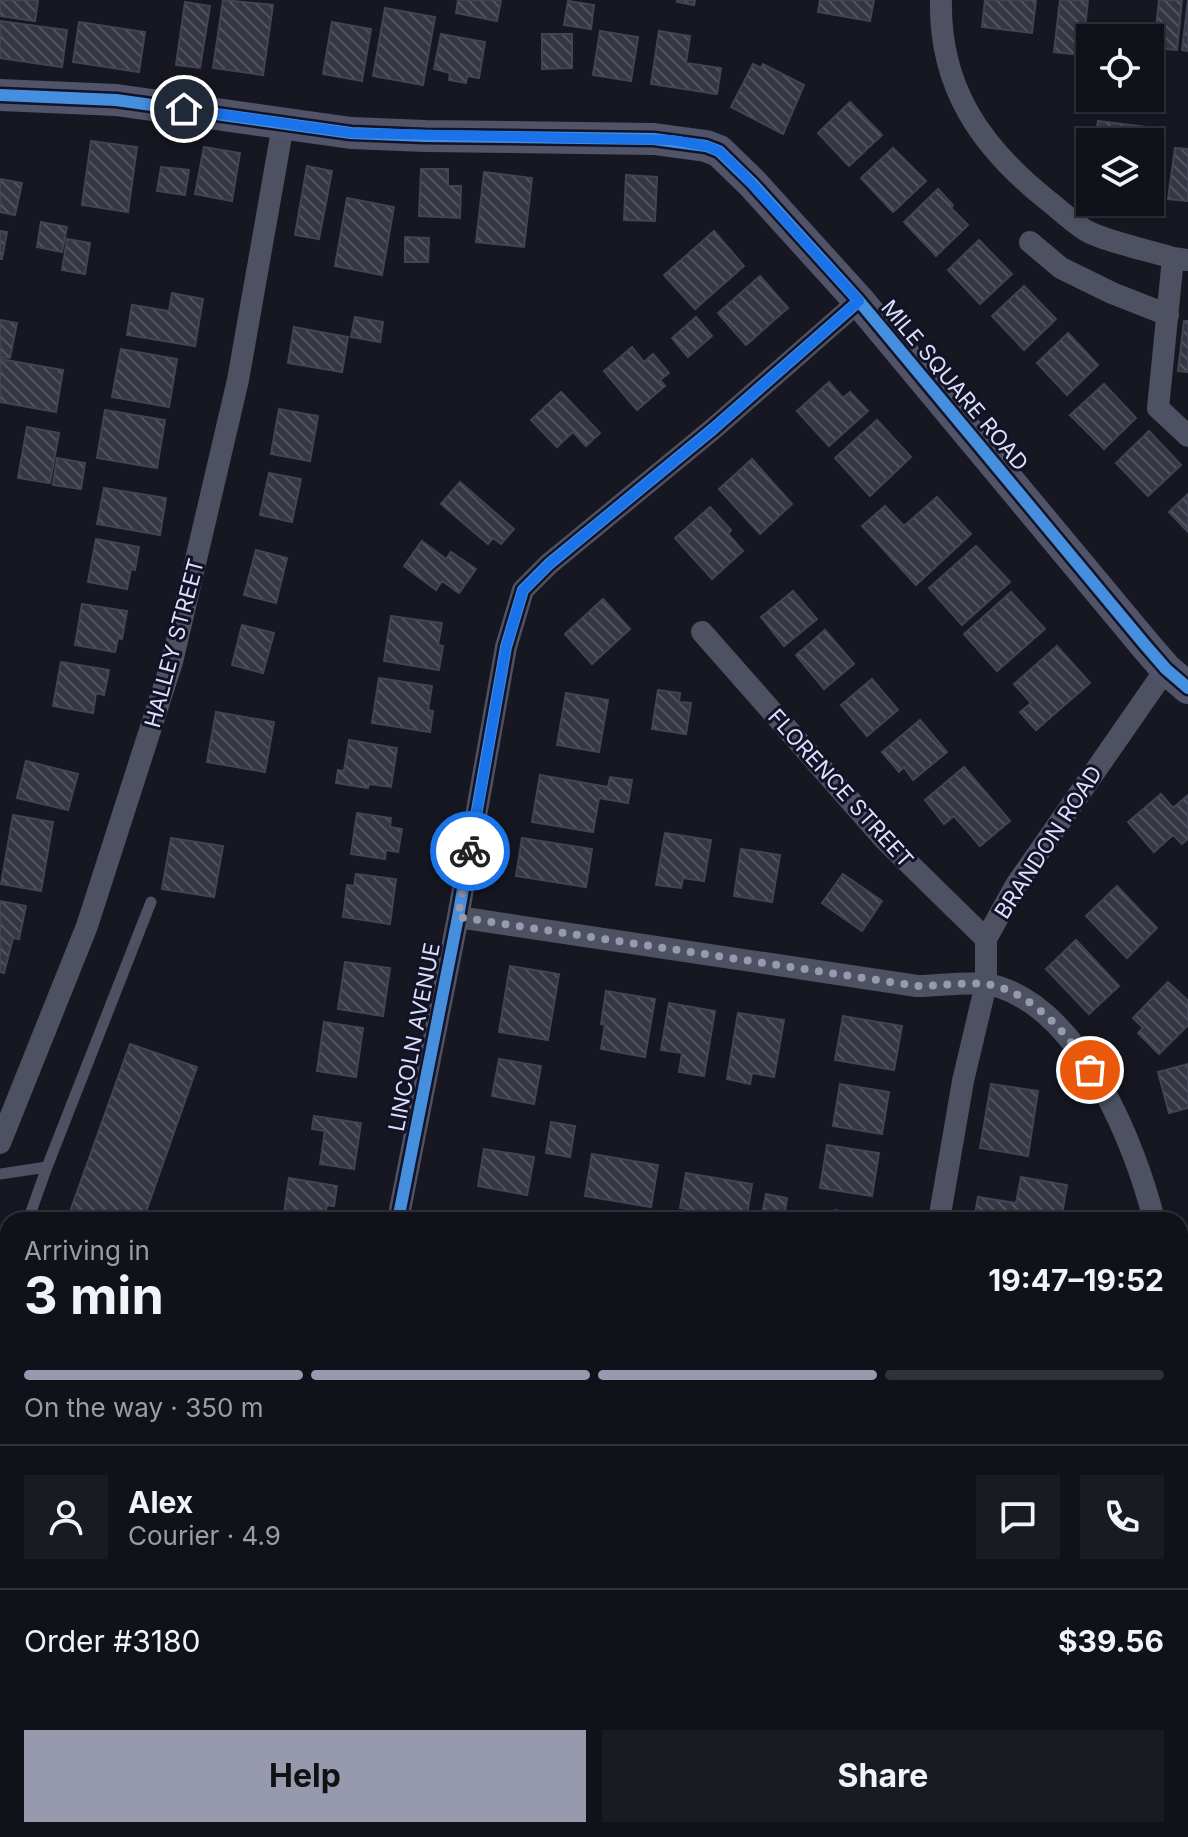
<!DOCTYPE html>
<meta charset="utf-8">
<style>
:root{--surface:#11111a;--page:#1a1a23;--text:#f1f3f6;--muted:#9c9da2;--line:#303139;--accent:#9799af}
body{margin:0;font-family:Inter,sans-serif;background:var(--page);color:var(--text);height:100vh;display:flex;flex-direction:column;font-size:30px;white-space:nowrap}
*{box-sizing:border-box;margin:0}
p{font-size:26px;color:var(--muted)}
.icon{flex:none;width:44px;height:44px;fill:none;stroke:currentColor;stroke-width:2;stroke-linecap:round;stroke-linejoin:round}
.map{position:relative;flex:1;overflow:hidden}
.drawer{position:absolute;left:0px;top:1212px;width:1188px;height:626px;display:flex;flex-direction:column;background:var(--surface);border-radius:24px 24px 0 0;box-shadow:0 2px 6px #0004,0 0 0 2px var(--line)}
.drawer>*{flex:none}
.buttons{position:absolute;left:1076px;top:24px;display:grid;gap:16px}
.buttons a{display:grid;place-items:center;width:88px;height:88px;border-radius:0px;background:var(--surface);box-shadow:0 2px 6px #0004,0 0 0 2px var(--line);font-size:40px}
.pin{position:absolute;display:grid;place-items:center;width:68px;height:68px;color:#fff;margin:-34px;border:4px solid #fff;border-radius:50%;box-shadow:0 2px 8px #0007}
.courier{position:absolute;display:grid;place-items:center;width:80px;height:80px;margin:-40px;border:6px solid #1a73e8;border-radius:50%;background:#fff;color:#222;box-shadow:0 2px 10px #0007}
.summary em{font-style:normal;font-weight:700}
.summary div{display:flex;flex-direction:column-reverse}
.summary{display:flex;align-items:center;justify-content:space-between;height:136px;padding:0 24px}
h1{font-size:52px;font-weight:700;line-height:60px}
.bar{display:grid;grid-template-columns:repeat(4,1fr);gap:12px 8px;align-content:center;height:96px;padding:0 24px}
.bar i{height:10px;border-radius:6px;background:var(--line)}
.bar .on{background:var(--accent)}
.bar p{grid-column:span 4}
.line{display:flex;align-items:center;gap:20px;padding:0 24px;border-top:2px solid var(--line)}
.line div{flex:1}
.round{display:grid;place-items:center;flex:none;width:84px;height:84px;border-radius:0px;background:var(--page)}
.action{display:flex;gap:16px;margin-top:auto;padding:16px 24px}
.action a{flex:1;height:92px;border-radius:0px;background:var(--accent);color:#111;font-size:32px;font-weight:700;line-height:92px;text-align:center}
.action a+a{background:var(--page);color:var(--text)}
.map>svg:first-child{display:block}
.park{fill:url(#park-dots)}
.garden{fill:#162d28}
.building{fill:url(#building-back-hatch);stroke:#434354;stroke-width:2}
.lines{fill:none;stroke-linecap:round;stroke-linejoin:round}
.lane{stroke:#4d5162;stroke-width:11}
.street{stroke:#4d5162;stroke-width:22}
.secondary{stroke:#515468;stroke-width:32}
.cycleway-casing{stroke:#121327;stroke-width:17}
.cycleway{stroke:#468fdf;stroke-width:12}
.done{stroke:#9799af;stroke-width:8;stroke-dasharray:0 14.4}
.route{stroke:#1a73e8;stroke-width:10}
.labels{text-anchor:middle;stroke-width:6;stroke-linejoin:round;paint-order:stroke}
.street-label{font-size:22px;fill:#dcdffb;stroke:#121327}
</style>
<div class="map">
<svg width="1188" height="1837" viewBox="0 0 1188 1837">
<defs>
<pattern id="park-dots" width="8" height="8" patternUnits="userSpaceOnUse" patternTransform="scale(2)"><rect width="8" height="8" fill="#162d28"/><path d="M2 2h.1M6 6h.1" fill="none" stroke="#374b48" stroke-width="1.8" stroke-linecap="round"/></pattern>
<pattern id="building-back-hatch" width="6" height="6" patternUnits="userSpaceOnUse" patternTransform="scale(2)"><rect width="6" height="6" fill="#363643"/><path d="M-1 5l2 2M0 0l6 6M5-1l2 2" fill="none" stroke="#52535f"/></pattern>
</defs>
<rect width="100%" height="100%" fill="#171722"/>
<path class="park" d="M 521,1830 L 924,1830 L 922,1837 L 520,1837 Z"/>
<path class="garden" d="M 617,1830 L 902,1830 L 900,1837 L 616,1837 Z"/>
<path class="building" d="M 0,0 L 38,0 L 35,21 L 0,16 Z
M 223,0 L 273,5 L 263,75 L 213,68 Z
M 458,0 L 501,0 L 497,21 L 456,13 Z
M 677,0 L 695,0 L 694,5 L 677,2 Z
M 820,0 L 874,0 L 870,21 L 818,12 Z
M 985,0 L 1036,0 L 1032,33 L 982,27 Z
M 1060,0 L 1088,0 L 1082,55 L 1054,52 Z
M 1159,0 L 1182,0 L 1177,50 L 1154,48 Z
M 1188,0 L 1188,51 L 1182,50 Z
M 568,1 L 594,5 L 591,29 L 564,25 Z
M 185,2 L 210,6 L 200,68 L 176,65 Z
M 385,8 L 435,17 L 423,85 L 373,76 Z
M 0,21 L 67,30 L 62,67 L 0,58 Z
M 79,22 L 145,32 L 139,72 L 73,62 Z
M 332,22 L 371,29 L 362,81 L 323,74 Z
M 600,31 L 638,37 L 631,81 L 593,75 Z
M 659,31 L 690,36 L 686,63 L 721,68 L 717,94 L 651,84 Z
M 441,34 L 485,42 L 479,78 L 467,76 L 466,83 L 449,80 L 450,73 L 434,69 Z
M 542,34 L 572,34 L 572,68 L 542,69 Z
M 753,64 L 761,68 L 763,64 L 804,85 L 783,134 L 731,107 Z
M 1150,67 L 1155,67 L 1152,90 L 1150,90 Z
M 850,102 L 882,135 L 849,166 L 818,133 Z
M 1098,121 L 1148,127 L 1146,142 L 1095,142 Z
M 91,141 L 137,147 L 128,212 L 82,205 Z
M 204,147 L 240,153 L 232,201 L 195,194 Z
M 893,148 L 926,181 L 893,212 L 861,178 Z
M 1175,148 L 1188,149 L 1188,201 L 1168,199 Z
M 307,166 L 332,171 L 319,239 L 295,235 Z
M 161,167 L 189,170 L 185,195 L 157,191 Z
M 421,169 L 448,169 L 448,186 L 461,186 L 460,218 L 419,216 Z
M 484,172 L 532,178 L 524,247 L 476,242 Z
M 626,175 L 657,177 L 655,221 L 624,220 Z
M 0,179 L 22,183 L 15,215 L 0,212 Z
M 938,189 L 953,205 L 951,208 L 968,225 L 936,256 L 904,222 Z
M 347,198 L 394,207 L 382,275 L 335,266 Z
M 41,222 L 67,227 L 62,252 L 37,247 Z
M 0,231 L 7,232 L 2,259 L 0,259 Z
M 714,231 L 744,266 L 695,309 L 664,275 Z
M 405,237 L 429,238 L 428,262 L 405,262 Z
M 67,239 L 90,243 L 85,274 L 62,270 Z
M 979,240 L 1012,274 L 980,304 L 948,270 Z
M 760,276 L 788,308 L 746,345 L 718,313 Z
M 1024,286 L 1056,319 L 1024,350 L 992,316 Z
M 172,293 L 203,299 L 195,346 L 127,335 L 132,305 L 169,311 Z
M 355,317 L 383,322 L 380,342 L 351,337 Z
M 696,317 L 712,336 L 688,357 L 672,338 Z
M 0,320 L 17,323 L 10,358 L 0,357 Z
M 1184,321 L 1188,321 L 1188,372 L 1178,371 Z
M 294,327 L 348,337 L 342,372 L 288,363 Z
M 1068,333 L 1098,365 L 1067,395 L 1037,363 Z
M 632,347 L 644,362 L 653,354 L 669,373 L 660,380 L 665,386 L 637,410 L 604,371 Z
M 121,349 L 177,359 L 169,407 L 112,397 Z
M 0,359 L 63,370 L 56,412 L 0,402 Z
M 829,382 L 843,398 L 850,392 L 868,411 L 829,446 L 797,411 Z
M 1104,384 L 1136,418 L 1104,449 L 1070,415 Z
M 561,392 L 600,433 L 586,446 L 573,432 L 557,447 L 531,420 Z
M 279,409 L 318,416 L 310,461 L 271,454 Z
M 105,410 L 165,420 L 157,468 L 97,458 Z
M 877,420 L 911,457 L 870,496 L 835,458 Z
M 27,427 L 59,433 L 50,483 L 18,478 Z
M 1149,431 L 1181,465 L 1148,496 L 1116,463 Z
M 57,458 L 85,463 L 81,489 L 53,485 Z
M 752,459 L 792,504 L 760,534 L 719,489 Z
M 269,473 L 301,479 L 292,522 L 260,515 Z
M 460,482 L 514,529 L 501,544 L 493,538 L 488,544 L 441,504 Z
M 104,488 L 166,498 L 160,535 L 97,524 Z
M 1188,494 L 1188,532 L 1169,512 Z
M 937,497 L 971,534 L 916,585 L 862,526 L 885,506 L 904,526 Z
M 710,507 L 731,530 L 728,534 L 743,551 L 712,579 L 675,538 Z
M 96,539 L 139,547 L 135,570 L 131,569 L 127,589 L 88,582 Z
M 422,541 L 446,559 L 451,552 L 476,569 L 459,593 L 442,581 L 436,590 L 404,566 Z
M 976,546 L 1010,582 L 962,625 L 929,588 Z
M 256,550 L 287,558 L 276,603 L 244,595 Z
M 793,591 L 817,619 L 784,646 L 761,617 Z
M 1011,592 L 1045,629 L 997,671 L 964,634 Z
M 603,599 L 630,629 L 592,664 L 565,634 Z
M 82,604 L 127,611 L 122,639 L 118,638 L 115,652 L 75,645 Z
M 391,616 L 442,623 L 438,645 L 443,646 L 439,670 L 384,661 Z
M 242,625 L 274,633 L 263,673 L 232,665 Z
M 825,630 L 854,664 L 824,689 L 796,655 Z
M 1057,646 L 1090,683 L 1036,730 L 1020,712 L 1031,703 L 1014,684 Z
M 61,662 L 109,670 L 104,695 L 96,693 L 93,713 L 53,706 Z
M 379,678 L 432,686 L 428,710 L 433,711 L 430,732 L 372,723 Z
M 872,679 L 898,710 L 867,736 L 841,705 Z
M 658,690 L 680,693 L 679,702 L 691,703 L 686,734 L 652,729 Z
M 566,693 L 608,700 L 599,752 L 557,745 Z
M 216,712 L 274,722 L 265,772 L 207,762 Z
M 920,720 L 947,752 L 913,780 L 904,767 L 899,772 L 882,752 Z
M 349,740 L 397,748 L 391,787 L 369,784 L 368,788 L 336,783 L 338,770 L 344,771 Z
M 26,761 L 78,774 L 68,810 L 17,798 Z
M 964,767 L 1010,821 L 980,846 L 954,816 L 944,824 L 925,800 Z
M 540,775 L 608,787 L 610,777 L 632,780 L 628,803 L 599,798 L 593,832 L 532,822 Z
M 1161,794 L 1173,808 L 1188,795 L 1188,839 L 1182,844 L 1173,835 L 1154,852 L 1128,822 Z
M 357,813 L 391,818 L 390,827 L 402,829 L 398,852 L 386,850 L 385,859 L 351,854 Z
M 13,815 L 53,822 L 41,891 L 1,884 Z
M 665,833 L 711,840 L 704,881 L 683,878 L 681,888 L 656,885 Z
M 171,838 L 223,846 L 214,897 L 162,889 Z
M 522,838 L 592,849 L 586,887 L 516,876 Z
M 741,849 L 780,855 L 772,902 L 734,896 Z
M 356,874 L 396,879 L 390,924 L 343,917 L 347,885 L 354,886 Z
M 843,874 L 882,901 L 862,931 L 822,903 Z
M 1117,886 L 1157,928 L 1127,958 L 1086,916 Z
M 0,901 L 26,906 L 19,939 L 13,938 L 4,973 L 0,972 Z
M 1076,940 L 1119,986 L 1089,1014 L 1046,969 Z
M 345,962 L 390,968 L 383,1016 L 338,1009 Z
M 510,966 L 559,974 L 548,1040 L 499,1032 Z
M 1168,982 L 1188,1001 L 1188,1025 L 1159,1054 L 1138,1033 L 1143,1028 L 1133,1018 Z
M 606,991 L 655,999 L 645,1057 L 601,1049 L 605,1025 L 601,1024 Z
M 669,1003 L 715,1011 L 704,1076 L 679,1072 L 682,1053 L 661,1050 Z
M 738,1013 L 784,1020 L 774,1077 L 752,1073 L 750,1084 L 727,1079 Z
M 843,1016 L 902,1026 L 894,1070 L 835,1060 Z
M 324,1022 L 363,1028 L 356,1077 L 317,1071 Z
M 130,1044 L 197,1067 L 143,1220 L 67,1220 Z
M 499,1059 L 541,1066 L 534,1104 L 492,1096 Z
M 1188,1064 L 1188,1108 L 1169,1113 L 1158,1072 Z
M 840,1084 L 889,1092 L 882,1134 L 833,1126 Z
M 991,1084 L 1038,1091 L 1028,1156 L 980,1148 Z
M 314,1116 L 361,1123 L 354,1169 L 320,1164 L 325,1131 L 312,1129 Z
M 551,1122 L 575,1126 L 570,1157 L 546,1153 Z
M 827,1145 L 879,1153 L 872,1196 L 820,1188 Z
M 484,1149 L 534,1157 L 527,1195 L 478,1186 Z
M 592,1154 L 658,1165 L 651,1207 L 585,1196 Z
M 686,1173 L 752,1184 L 746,1220 L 702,1218 L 703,1212 L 680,1208 Z
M 1021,1177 L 1067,1185 L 1061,1220 L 1004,1220 L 975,1215 L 978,1197 L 1016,1203 Z
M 289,1178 L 337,1186 L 334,1206 L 327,1205 L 324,1220 L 283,1220 Z
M 766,1194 L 787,1198 L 784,1220 L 761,1220 Z
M 835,1210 L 870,1216 L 869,1220 L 833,1220 Z
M 0,1328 L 8,1330 L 8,1377 L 0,1376 Z
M 0,1388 L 8,1390 L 8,1437 L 0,1436 Z
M 0,1452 L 8,1453 L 8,1502 L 0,1501 Z
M 0,1523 L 8,1523 L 8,1589 L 0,1589 Z
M 0,1662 L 6,1662 L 6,1708 L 0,1708 Z
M 0,1708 L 6,1708 L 5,1756 L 0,1756 Z
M 0,1782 L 7,1782 L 7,1837 L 0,1837 Z
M 70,1830 L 117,1830 L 116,1837 L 68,1837 Z
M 235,1830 L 262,1830 L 298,1836 L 234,1837 Z
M 404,1830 L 439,1830 L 438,1836 Z
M 1041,1832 L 1069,1837 L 1040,1837 Z"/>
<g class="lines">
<path class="lane" d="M 0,1174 L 47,1167 L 151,902
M 28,1220 L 47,1167"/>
<path class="street" d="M 941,0 C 939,87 981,147 1046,199 C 1059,209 1071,221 1085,230 C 1103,241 1151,251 1173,258 L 1188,260
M 1030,242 L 1061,268 L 1112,293 L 1168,315
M 1173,258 L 1158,408 L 1188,436
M 702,632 L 885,840 L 986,939
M 458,917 L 917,986 C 943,986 977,979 1002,988 C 1083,1017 1135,1143 1154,1220
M 0,1143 L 87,926 L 172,662 L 238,380 L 283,125
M 398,1220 L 458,917 L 506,647 L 523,590 L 549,564 L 713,429 L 859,301
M 939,1220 L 963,1081 L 986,984 L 986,939 L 1016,885 L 1166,669
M 1180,1333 L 1188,1376
M 1180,1578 L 1188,1519
M 1180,1667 L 1188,1669
M 176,1837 L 177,1830
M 493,1837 L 494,1830
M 1145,1837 L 1146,1830"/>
<path class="secondary" d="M 0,95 L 116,100 L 351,133 L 425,136 L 654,139 L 706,146 L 719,151 L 752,183 L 859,301 L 1146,646 L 1166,669 L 1188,688"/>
<defs>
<path id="cycleway" d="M 0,95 L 116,100 L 351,133 L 425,136 L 654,139 L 706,146 L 719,151 L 752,183 L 859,301 L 1146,646 L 1166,669 L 1188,688
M 398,1220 L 458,917 L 506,647 L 523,590 L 549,564 L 713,429 L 859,301"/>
</defs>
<use href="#cycleway" class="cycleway-casing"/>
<use href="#cycleway" class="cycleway"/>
</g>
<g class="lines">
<path class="done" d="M 470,851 L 458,917 L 917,986 C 939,986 964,982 986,984 C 1028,989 1071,1036 1090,1070"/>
<path class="route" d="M 184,109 L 351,133 L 672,140 L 706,146 L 719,151 L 740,171 L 859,301 L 713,429 L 549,564 L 523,590 L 506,647 L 470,851"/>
</g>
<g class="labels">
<g class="street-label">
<text transform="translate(955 385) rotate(50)" y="8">MILE SQUARE ROAD</text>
<text transform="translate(174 643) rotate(-75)" y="8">HALLEY STREET</text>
<text transform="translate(841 788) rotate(48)" y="8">FLORENCE STREET</text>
<text transform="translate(1048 842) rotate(-57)" y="8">BRANDON ROAD</text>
<text transform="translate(414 1037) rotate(-79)" y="8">LINCOLN AVENUE</text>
</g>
</g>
</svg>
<div class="buttons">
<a><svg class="icon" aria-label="locate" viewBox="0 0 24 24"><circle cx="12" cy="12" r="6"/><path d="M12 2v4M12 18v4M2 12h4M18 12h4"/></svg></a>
<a><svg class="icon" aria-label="layers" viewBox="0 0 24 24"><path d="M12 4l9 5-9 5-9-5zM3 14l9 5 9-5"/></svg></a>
</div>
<div class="pin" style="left:1090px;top:1070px;background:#ea580c"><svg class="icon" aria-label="bag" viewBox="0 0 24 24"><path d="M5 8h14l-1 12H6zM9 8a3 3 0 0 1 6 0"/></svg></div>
<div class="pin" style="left:184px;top:109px;background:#1f2937"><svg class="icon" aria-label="home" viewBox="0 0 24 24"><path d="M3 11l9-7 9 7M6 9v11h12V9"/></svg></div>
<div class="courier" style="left:470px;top:851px"><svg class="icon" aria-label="bike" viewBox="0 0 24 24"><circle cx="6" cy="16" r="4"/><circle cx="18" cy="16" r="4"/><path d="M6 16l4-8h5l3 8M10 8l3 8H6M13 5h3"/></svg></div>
<section class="drawer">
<div class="summary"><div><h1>3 min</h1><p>Arriving in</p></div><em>19:47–19:52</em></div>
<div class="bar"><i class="on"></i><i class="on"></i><i class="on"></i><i></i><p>On the way · 350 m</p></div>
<div class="line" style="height:144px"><a class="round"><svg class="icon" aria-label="person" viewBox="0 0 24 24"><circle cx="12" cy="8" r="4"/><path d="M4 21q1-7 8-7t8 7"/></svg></a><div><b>Alex</b><p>Courier · 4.9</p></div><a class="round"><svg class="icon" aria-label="chat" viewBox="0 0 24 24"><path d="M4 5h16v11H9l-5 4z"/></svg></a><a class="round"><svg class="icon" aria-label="phone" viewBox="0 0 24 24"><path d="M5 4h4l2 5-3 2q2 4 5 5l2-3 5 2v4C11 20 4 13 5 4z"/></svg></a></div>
<div class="line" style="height:104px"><div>Order #3180</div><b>$39.56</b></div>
<div class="action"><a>Help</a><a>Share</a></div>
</section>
</div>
